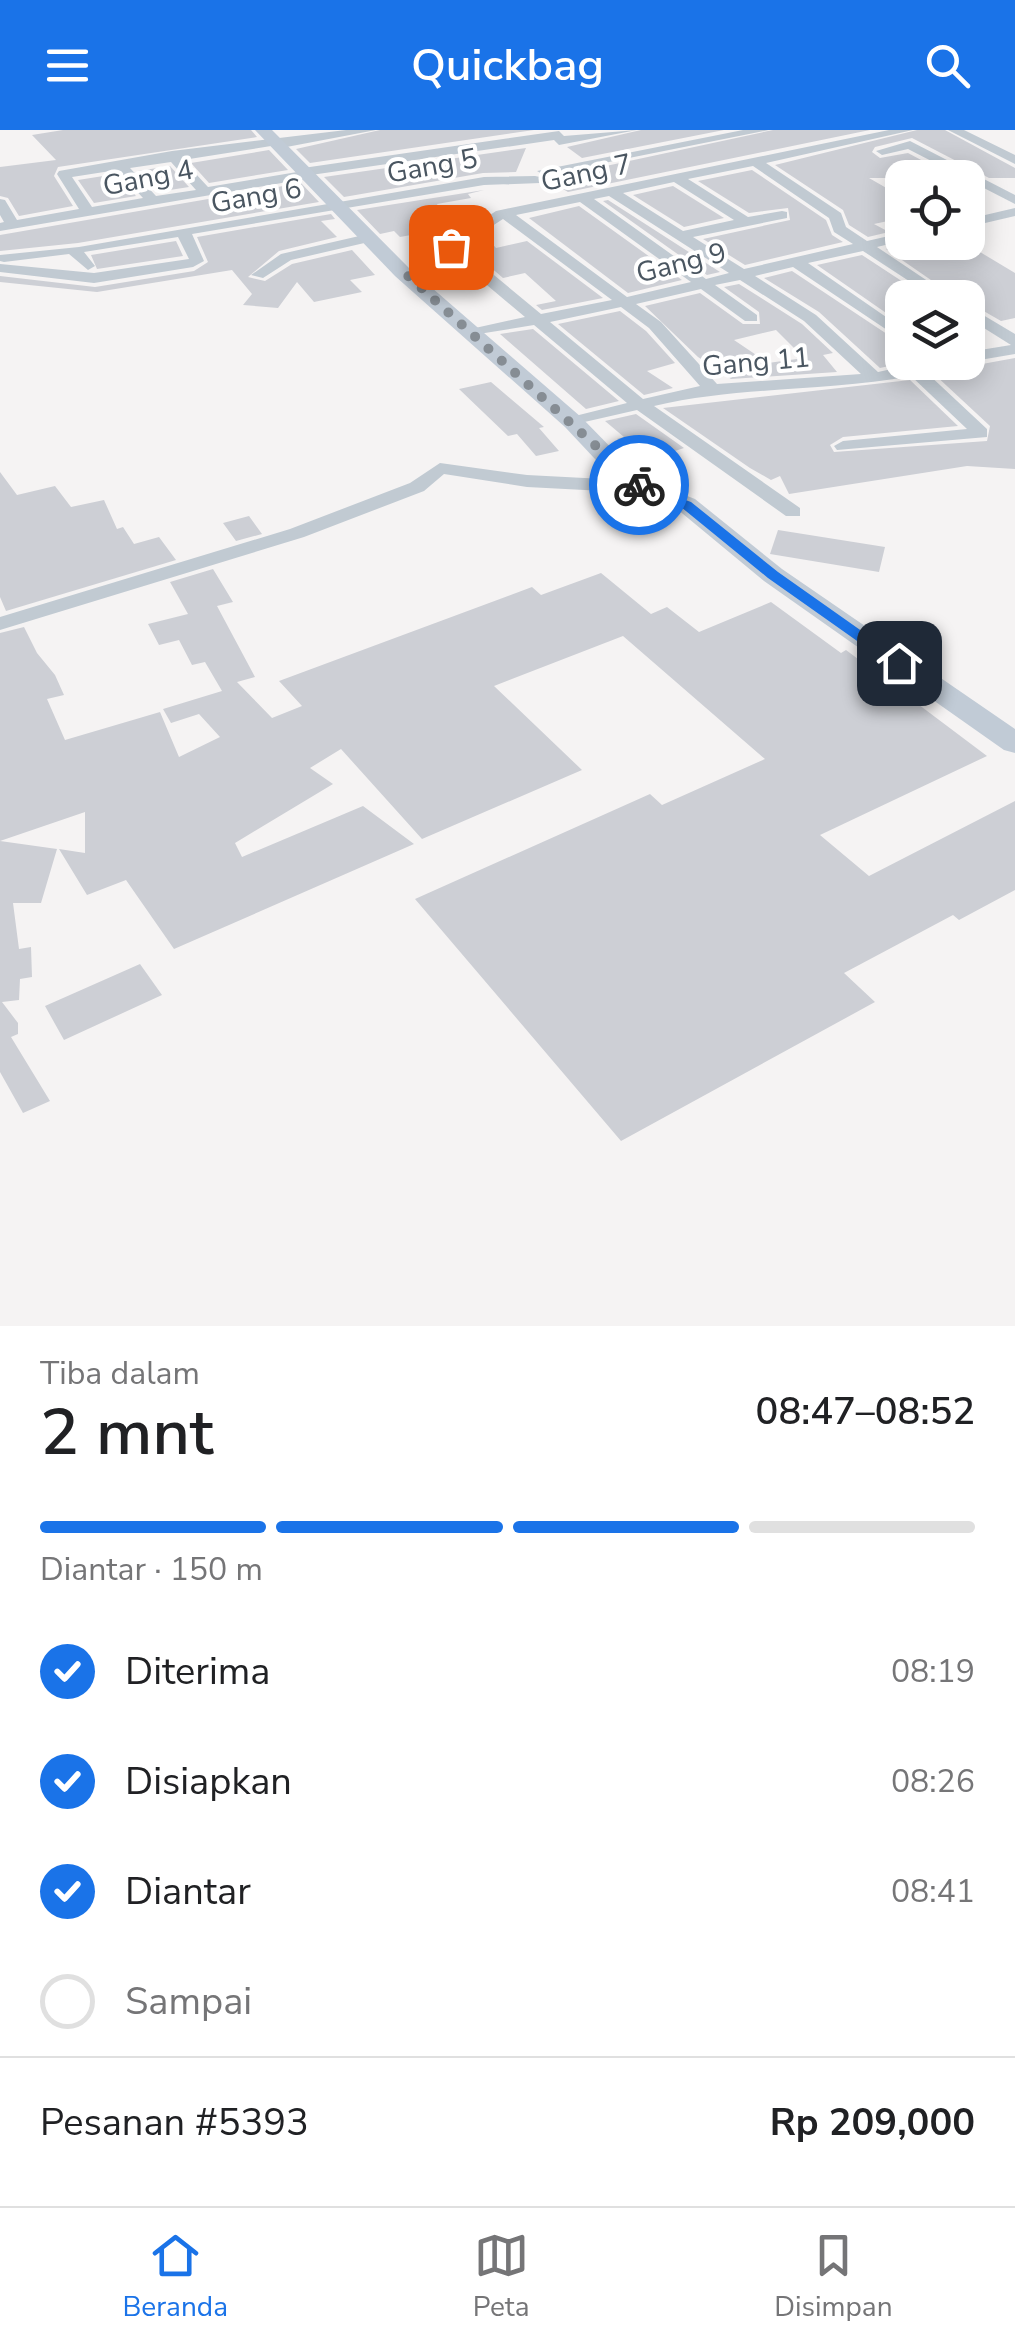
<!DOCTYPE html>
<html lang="id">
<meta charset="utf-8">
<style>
:root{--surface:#fff;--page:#f6f6f6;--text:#202124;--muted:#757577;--line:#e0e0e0;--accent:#1a73e8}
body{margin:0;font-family:"Nunito Sans",sans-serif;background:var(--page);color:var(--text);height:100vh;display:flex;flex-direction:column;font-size:38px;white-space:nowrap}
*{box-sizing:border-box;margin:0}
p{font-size:32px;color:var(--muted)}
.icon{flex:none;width:55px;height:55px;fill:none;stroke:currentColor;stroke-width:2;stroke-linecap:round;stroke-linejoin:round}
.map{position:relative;height:1196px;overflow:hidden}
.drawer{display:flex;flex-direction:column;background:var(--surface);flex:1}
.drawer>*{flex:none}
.buttons{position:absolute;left:885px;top:30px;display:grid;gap:20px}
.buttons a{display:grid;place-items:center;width:100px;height:100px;border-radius:20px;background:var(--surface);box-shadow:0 5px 25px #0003;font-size:50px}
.pin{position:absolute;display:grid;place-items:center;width:85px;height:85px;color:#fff;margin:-42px;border-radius:20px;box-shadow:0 5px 15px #0006}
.courier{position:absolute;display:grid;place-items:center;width:100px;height:100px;margin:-50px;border:8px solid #1a73e8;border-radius:50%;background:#fff;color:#222;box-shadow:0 2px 12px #0007}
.summary em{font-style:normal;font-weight:600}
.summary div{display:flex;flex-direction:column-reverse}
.summary{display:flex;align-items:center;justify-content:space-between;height:170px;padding:0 40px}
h1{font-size:65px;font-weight:600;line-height:75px}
.bar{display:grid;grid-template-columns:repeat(4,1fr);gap:15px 10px;align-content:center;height:120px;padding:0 40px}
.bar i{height:12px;border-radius:8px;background:var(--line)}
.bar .current{background:var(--accent)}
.bar p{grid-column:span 4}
.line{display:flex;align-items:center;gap:25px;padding:0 40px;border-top:2px solid var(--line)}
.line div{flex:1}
ol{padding:0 40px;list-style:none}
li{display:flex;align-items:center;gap:30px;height:110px}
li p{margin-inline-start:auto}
li .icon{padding:10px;border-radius:50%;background:var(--accent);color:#fff;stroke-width:4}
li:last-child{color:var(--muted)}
li i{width:55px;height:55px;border:5px solid var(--line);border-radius:50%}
header{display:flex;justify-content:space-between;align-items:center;height:130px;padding:0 40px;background:var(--accent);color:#fff;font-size:45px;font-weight:600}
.tab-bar{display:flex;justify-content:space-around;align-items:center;height:140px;border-top:2px solid var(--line);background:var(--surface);font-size:28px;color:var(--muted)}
.tab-bar a{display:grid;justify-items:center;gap:5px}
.tab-bar .current{color:var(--accent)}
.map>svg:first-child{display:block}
.building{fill:#cdcfd5;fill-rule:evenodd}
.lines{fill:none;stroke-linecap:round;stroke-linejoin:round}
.street{fill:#c1cad2;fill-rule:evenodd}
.secondary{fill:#c1cbd6;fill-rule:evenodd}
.route{fill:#1a73e8}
.done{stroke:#868d94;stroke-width:10;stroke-dasharray:0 18}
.labels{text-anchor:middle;stroke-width:8;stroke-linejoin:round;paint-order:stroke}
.far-street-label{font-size:28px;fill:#4a5661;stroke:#fff}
</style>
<header><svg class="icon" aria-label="menu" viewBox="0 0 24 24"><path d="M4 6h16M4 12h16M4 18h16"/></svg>Quickbag<svg class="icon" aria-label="search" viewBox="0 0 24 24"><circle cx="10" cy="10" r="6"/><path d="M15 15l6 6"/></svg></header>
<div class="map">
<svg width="1015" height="1196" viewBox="0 0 1015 1196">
<rect width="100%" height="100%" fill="#f5f3f3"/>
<path class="building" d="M 63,0 L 251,0 L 257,7 L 58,37 L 54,46 L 73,76 L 19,86 L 8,68 L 0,66 L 0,37 L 56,30 L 32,5 Z
M 380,0 L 534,0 L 310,33 L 296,19 Z
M 641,0 L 724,0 L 582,28 L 567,17 Z
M 773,0 L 870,0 L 568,62 L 556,55 L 574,51 L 564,45 Z
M 917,0 L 945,0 L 1015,38 L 1015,48 L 989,48 L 912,8 L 875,17 L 872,22 L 880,28 L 908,23 L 955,48 L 869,48 L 902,67 L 902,88 L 874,94 L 889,102 L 868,107 L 849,95 L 843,80 L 775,35 Z
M 526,18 L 516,42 L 483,43 L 344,67 L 324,47 Z
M 269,20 L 288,40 L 209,53 L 191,33 Z
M 170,36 L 189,57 L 157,62 L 138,41 Z
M 752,40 L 826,90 L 832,105 L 843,112 L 745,135 L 703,109 L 790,90 L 788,78 L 749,83 L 698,51 Z
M 116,44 L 136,66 L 94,73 L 78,50 Z
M 301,53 L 319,72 L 78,113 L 0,121 L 0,105 Z
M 673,56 L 724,88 L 684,97 L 633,65 Z
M 484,60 L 468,64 L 471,68 L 437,74 L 450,98 L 400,107 L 394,101 L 380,104 L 357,80 Z
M 608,70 L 720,142 L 707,145 L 603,71 Z
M 579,76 L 682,150 L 628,163 L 529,88 Z
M 331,84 L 335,89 L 321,91 L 337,107 L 279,121 L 248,147 L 265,151 L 292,134 L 352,120 L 375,145 L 350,150 L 362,162 L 314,172 L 297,152 L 278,178 L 243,175 L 252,164 L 232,140 L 97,162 L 0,152 L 0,146 L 95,157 L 194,141 L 208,132 L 197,107 Z
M 485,106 L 496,118 L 527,111 L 603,168 L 542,180 L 536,175 L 556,171 L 525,143 L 503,148 L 467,117 Z
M 176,111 L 183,126 L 97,139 L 91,125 Z
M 903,115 L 931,130 L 980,122 L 1015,143 L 1015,188 L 1001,191 L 968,172 L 968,168 L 957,168 L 886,119 Z
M 862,125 L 926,167 L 902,168 L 902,194 L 817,135 Z
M 792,141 L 902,214 L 902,233 L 880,238 L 819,182 L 764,148 Z
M 739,154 L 802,194 L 833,223 L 823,225 L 837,242 L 731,249 L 698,227 L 645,176 L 700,163 L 743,194 L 760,194 L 759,182 L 724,157 ZM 776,200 L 804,228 L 768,233 L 734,210 Z
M 620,181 L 646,201 L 675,233 L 647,241 L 673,258 L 644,265 L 558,194 Z
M 533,199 L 619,271 L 586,279 L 500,204 Z
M 1015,228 L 1015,339 L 967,336 L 789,364 L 780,346 L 771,350 L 750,338 L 663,278 L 910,250 L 958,296 L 843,307 L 830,315 L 834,322 L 987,311 L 990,296 L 933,243 Z
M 491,252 L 544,297 L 539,298 L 559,321 L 536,326 L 517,304 L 508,306 L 459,259 Z
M 636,284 L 684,318 L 645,331 L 617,309 L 624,307 L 605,291 Z
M 0,342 L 17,365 L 55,356 L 71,377 L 104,370 L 117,399 L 123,397 L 134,414 L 159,407 L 176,430 L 6,481 L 0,467 Z
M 249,386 L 262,404 L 236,411 L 223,393 Z
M 778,400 L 885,417 L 879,442 L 770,424 Z
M 213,439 L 233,472 L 217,476 L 255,547 L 237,552 L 272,588 L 302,576 L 279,551 L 532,457 L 541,465 L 601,443 L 651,484 L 667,477 L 699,502 L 771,472 L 841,523 L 846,520 L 987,626 L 820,705 L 869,746 L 1015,671 L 1015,760 L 959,790 L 953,785 L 844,843 L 875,872 L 621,1011 L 415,769 L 650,664 L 662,675 L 765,629 L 623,506 L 494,556 L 582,640 L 422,709 L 341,619 L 310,638 L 333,654 L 235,713 L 242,727 L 363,676 L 414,714 L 174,819 L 126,750 L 87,765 L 59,719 L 85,723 L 85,682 L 0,711 L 0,503 L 24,497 L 37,523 L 55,545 L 64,565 L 47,569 L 65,610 L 160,582 L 179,627 L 220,607 L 199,584 L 171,593 L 163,579 L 222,561 L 205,532 L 192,535 L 179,510 L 159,515 L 148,494 L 188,484 L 170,452 Z
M 0,711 L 57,719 L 41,773 L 13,773 L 19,819 L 31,817 L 32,847 L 20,849 L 19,870 L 2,872 L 18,893 L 18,904 L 11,907 L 50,971 L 23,983 L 0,942 Z
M 140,834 L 162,865 L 64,910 L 45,876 Z"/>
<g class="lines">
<path class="street" d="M 346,0 L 376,0 L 276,19 L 271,16 L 183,30 L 208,57 L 297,42 L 303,38 L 559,1 L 564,6 L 637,0 L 559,15 L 554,10 L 311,45 L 305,49 L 0,101 L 0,93 L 4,92 L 0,85 L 0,69 L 5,70 L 17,90 L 79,79 L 57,44 L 59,41 L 172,21 ZM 171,32 L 196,60 L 156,66 L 130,38 ZM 117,40 L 143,68 L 92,77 L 72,47 Z
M 743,0 L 769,0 L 544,45 L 537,41 Z
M 889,0 L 913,0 L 766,33 L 841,83 L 846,97 L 867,111 L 902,103 L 902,111 L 877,117 L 953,168 L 935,168 L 863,121 L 808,133 L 902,198 L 902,210 L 793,137 L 755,146 L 816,185 L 878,242 L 924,232 L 952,232 L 926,242 L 987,299 L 987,307 L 837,320 L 834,316 L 843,311 L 967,299 L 911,246 C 825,262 739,256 654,276 L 800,378 L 800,386 L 786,386 L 637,280 L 567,296 L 567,288 L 627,273 L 534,195 L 466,206 L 466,200 L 525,187 L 450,124 L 412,148 L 400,145 L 496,81 ZM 753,36 L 829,88 L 834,102 L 853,114 L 744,139 L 693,107 L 787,88 L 787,82 L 782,81 L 748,87 L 688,49 ZM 674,52 L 734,90 L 683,101 L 623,63 ZM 609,66 L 729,143 L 706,149 L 594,69 ZM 580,72 L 691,152 L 627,167 L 516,85 ZM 503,89 L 612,170 L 541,184 L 460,117 ZM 740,150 L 804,191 L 861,244 L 717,254 L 661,192 L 636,174 L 701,159 L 745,191 L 757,191 L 757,185 L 715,155 ZM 621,177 L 649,198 L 700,256 L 643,269 L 550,192 Z
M 948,0 L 964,0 L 1015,25 L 1015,34 Z
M 910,11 L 1015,65 L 1015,74 L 908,19 L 882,25 L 876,21 Z
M 535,46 L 540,47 L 540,53 L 484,55 L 192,104 L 204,131 L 193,137 L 94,153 L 0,142 L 0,134 L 94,143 L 189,129 L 178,107 L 84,122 L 95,136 L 88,140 L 69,124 L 4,132 L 0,131 L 0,125 L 79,117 L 484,47 Z
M 1015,78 L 1015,86 L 968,97 L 968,89 Z
M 368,104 L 373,105 L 373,111 L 291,130 L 263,148 L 251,145 L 281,124 Z
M 968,176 L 1015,204 L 1015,224 L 968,232 L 968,222 L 1011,215 L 968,188 Z
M 440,333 L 527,345 L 642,351 L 651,357 L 642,363 L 527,357 L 444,344 L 424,361 L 304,407 L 0,500 L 0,487 L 290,399 L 410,353 Z"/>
<path class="secondary" d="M 255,0 L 272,0 L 409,138 L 581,287 L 628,335 L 651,352 L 695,369 L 782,439 L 1015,599 L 1015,623 L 1004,620 L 764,451 L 677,379 L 633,362 L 610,345 L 565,297 L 395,146 Z"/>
</g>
<path class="route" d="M 635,352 L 691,372 L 778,442 L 907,533 L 894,537 L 768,448 L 681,377 L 635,358 Z"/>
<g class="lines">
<path class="done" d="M 451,117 L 407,145 L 639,355"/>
</g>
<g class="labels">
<g class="far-street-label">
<text transform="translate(432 35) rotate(-10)" y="10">Gang 5</text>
<text transform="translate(586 42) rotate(-12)" y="10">Gang 7</text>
<text transform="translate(148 47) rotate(-11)" y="10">Gang 4</text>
<text transform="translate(256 65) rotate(-10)" y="10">Gang 6</text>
<text transform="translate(681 132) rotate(-14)" y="10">Gang 9</text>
<text transform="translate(756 231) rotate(-5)" y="10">Gang 11</text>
</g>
</g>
</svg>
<div class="buttons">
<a><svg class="icon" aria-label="locate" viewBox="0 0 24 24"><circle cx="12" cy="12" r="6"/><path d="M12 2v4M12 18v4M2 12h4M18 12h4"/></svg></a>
<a><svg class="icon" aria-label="layers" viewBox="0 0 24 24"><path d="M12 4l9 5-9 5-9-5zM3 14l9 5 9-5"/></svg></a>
</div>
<div class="pin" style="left:451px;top:117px;background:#ea580c"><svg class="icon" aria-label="bag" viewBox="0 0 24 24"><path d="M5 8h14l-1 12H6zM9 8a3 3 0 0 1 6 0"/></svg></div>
<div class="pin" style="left:899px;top:533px;background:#1f2937"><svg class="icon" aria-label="home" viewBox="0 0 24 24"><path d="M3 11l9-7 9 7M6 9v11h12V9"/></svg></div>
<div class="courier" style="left:639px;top:355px"><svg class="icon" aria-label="bike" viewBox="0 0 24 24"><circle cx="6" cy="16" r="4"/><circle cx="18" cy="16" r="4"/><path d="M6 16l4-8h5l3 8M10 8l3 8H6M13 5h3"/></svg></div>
</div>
<section class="drawer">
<div class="summary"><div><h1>2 mnt</h1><p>Tiba dalam</p></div><em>08:47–08:52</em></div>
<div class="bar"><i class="current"></i><i class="current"></i><i class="current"></i><i></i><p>Diantar · 150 m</p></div>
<ol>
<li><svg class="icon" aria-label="check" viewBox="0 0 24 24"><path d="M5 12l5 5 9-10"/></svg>Diterima<p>08:19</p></li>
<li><svg class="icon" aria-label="check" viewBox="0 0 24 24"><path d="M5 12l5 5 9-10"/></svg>Disiapkan<p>08:26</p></li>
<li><svg class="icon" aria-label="check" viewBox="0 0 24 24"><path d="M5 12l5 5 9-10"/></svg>Diantar<p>08:41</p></li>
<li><i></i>Sampai</li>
</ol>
<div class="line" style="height:130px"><div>Pesanan #5393</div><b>Rp 209,000</b></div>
</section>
<nav class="tab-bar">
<a class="current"><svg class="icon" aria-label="home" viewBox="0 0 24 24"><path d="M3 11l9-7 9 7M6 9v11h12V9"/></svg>Beranda</a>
<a><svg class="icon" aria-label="map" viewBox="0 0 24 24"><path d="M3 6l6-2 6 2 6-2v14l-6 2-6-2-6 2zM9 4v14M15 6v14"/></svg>Peta</a>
<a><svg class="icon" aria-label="saved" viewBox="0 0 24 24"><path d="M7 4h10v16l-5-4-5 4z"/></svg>Disimpan</a>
</nav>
